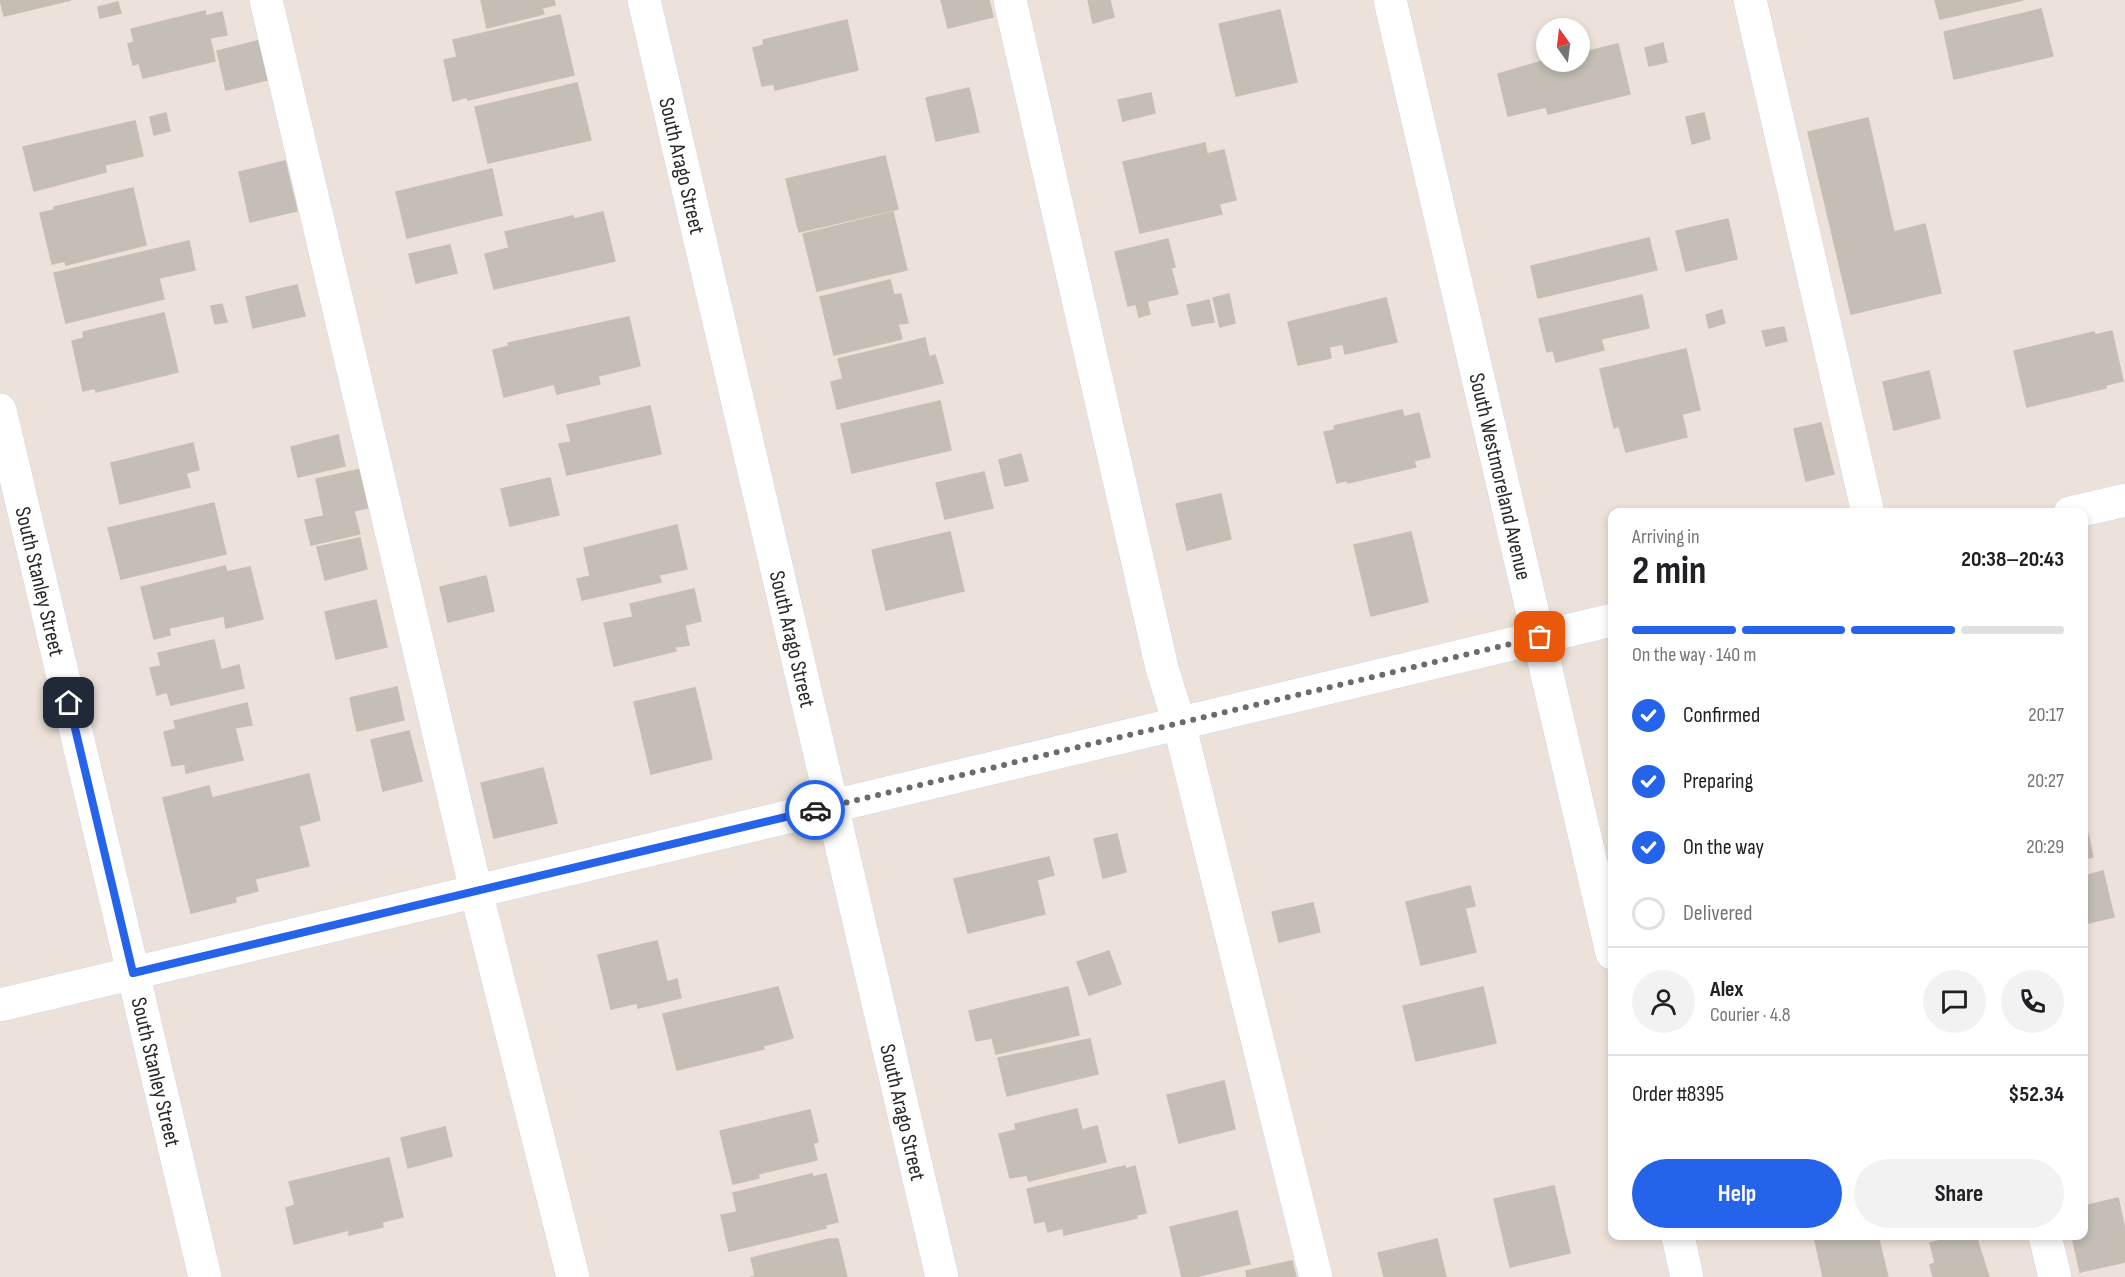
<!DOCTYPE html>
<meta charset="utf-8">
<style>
:root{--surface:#fff;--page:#f2f2f2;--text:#202124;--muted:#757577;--line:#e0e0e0;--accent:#2563eb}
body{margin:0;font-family:"Sofia Sans Condensed",sans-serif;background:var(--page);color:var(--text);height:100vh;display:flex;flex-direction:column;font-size:22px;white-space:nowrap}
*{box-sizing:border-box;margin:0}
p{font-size:20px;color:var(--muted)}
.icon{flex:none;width:33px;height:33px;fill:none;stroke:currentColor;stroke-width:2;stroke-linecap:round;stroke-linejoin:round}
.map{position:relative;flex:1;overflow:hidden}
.sheet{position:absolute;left:1608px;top:508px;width:480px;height:732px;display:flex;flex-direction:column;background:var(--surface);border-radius:12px;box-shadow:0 3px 9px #0003}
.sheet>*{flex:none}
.needle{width:39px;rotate:346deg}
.fabs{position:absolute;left:1536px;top:18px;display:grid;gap:12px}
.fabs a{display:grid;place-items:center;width:54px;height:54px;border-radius:50%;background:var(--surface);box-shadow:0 3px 9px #0003;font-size:30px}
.pin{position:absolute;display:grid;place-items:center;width:51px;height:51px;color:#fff;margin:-26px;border-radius:12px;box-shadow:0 3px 9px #0006}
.courier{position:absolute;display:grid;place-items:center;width:60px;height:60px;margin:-30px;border:4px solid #2563eb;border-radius:50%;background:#fff;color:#222;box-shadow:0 2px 8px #0007}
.head em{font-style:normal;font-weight:700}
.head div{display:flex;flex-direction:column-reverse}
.head{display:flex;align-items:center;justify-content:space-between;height:102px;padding:0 24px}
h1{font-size:39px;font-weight:700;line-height:45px}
.bar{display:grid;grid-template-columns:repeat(4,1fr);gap:9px 6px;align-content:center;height:72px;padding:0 24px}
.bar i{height:8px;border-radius:4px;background:var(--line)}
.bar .current{background:var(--accent)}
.bar p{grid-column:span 4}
.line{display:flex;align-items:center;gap:15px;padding:0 24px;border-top:2px solid var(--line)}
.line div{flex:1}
.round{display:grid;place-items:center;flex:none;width:63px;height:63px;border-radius:32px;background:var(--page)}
ol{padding:0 24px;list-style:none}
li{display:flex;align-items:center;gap:18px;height:66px}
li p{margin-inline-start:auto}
li .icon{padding:6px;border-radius:50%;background:var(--accent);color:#fff;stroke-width:4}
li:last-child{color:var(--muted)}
li i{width:33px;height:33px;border:3px solid var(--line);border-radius:50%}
.button{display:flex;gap:12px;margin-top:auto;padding:12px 24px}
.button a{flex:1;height:69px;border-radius:36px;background:var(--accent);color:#fff;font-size:24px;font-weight:700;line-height:69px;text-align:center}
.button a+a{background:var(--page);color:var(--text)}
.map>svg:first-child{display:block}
.building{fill:#c4beb5;stroke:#c8beb3;stroke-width:1.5}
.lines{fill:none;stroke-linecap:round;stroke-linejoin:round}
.minor-casing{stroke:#cfd4e3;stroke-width:34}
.minor{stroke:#fff;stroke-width:33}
.done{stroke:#6d6a67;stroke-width:6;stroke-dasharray:0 10.8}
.route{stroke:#2563eb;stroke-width:8}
.labels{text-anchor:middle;stroke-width:6;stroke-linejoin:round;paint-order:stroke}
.street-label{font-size:22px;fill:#292929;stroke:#fff}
</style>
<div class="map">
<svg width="2125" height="1277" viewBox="0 0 2125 1277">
<rect width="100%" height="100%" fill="#ece2d9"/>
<path class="building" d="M 0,0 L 71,0 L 4,16 Z
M 481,0 L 554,0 L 555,5 L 542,8 L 544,14 L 487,28 Z
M 941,0 L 989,0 L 993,17 L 948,28 Z
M 1088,0 L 1110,0 L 1114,17 L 1093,23 Z
M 1935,0 L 2023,0 L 1940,19 Z
M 118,2 L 121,13 L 100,18 L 98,7 Z
M 2041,9 L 2053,56 L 1954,79 L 1944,32 Z
M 1280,10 L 1297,82 L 1236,96 L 1219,24 Z
M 205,11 L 206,16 L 222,12 L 227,35 L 210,38 L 215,61 L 143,78 L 139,63 L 133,65 L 128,44 L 134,42 L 131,29 Z
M 560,15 L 574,75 L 468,100 L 467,97 L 453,101 L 444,60 L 457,57 L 453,40 Z
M 847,20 L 858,70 L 775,90 L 774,84 L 762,86 L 753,48 L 764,45 L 763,40 Z
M 261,40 L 271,79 L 226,90 L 217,51 Z
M 1663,43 L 1667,62 L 1649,66 L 1645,48 Z
M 1618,44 L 1630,94 L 1548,114 L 1546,107 L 1508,116 L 1498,74 L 1546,60 L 1580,62 L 1580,53 Z
M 577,83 L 591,140 L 488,163 L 475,107 Z
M 969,88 L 979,132 L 936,141 L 926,98 Z
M 1151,93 L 1155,113 L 1123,121 L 1118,100 Z
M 166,113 L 170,131 L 154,135 L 150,117 Z
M 1704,113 L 1710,139 L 1692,144 L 1686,117 Z
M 1868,118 L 1894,232 L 1925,224 L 1941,293 L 1851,314 L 1808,132 Z
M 135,121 L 143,156 L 105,165 L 106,172 L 34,191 L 23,147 Z
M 1205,143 L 1207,154 L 1224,150 L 1236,200 L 1219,204 L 1222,214 L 1140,233 L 1123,162 Z
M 885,156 L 898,209 L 799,232 L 786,179 Z
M 285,161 L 297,211 L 250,222 L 239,172 Z
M 492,169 L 502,215 L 407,238 L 396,192 Z
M 133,188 L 146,245 L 66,265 L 65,261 L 52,264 L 40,213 L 54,210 L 54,207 Z
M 603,212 L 615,261 L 494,289 L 485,254 L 509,248 L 505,232 L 573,216 L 574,219 Z
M 893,212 L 907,270 L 817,291 L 803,234 Z
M 1728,219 L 1737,259 L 1686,271 L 1676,231 Z
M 1649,238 L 1657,270 L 1538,298 L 1531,266 Z
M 1168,239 L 1175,267 L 1171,268 L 1178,294 L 1147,301 L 1150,314 L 1139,317 L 1136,304 L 1128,306 L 1115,252 Z
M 189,241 L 195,270 L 159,278 L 164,299 L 66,323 L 54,273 Z
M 450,245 L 457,273 L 416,283 L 409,254 Z
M 890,280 L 894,295 L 901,294 L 908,323 L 898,324 L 902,339 L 834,355 L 820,297 Z
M 297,285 L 305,316 L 253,328 L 246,297 Z
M 1229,294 L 1235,323 L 1220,327 L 1213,298 Z
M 1642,295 L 1649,328 L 1601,339 L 1604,350 L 1556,362 L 1553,350 L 1547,352 L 1539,319 Z
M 1386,298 L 1397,342 L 1345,354 L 1343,344 L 1329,347 L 1331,358 L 1298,365 L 1288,322 Z
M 1209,300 L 1214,322 L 1192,326 L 1187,305 Z
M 222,304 L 227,322 L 215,324 L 211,306 Z
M 1722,310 L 1725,323 L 1709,328 L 1706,315 Z
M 164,313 L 178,372 L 96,392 L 95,388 L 83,391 L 72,341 L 84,338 L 83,332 Z
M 629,317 L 640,366 L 598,376 L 600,384 L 557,394 L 554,384 L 504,397 L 493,350 L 509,346 L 508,343 Z
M 1784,327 L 1787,341 L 1766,346 L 1762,331 Z
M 2112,331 L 2123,381 L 2106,385 L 2106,388 L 2027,407 L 2014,351 L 2094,332 L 2095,335 Z
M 925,338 L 929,357 L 935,355 L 943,383 L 837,409 L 831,382 L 843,379 L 838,359 Z
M 1686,349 L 1700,410 L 1682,414 L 1687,437 L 1626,452 L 1619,426 L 1614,428 L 1600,369 Z
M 1929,371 L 1940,418 L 1894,430 L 1883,382 Z
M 940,401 L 951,450 L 852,473 L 841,424 Z
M 650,406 L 661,454 L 567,475 L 559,444 L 571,442 L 567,425 Z
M 1402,410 L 1404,417 L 1419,413 L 1430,457 L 1414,461 L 1416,467 L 1348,483 L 1348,480 L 1337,483 L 1324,432 L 1335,430 L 1334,426 Z
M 1821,423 L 1834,474 L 1806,481 L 1794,429 Z
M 338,435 L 345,466 L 298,477 L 291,447 Z
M 193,443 L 199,470 L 186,473 L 190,487 L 120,504 L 111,463 Z
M 1021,454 L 1028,481 L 1005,486 L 999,460 Z
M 362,469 L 371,507 L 354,511 L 360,534 L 311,545 L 305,520 L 324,516 L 316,479 Z
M 984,472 L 993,508 L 945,519 L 936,483 Z
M 550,478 L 559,515 L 510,526 L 501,489 Z
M 1221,494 L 1231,539 L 1187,550 L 1176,504 Z
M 214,503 L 226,554 L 121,579 L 108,528 Z
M 677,525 L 687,569 L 659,575 L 661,582 L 582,600 L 577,579 L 590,576 L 584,548 Z
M 950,532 L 964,591 L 886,610 L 872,550 Z
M 1411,532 L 1428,602 L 1371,616 L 1354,545 Z
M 360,538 L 367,569 L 325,580 L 317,547 Z
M 225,566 L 227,572 L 250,567 L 263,619 L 226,628 L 224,616 L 169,628 L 170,635 L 154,639 L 141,587 Z
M 486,576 L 494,611 L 448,622 L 440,587 Z
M 694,589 L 701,621 L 685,625 L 689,645 L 675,647 L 676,651 L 614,666 L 604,623 L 633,617 L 630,604 Z
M 376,600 L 387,647 L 336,659 L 325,612 Z
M 214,640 L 221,670 L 239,665 L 244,688 L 171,705 L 167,692 L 157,695 L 150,668 L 161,666 L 158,653 Z
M 397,687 L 404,720 L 357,731 L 350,698 Z
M 695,688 L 712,759 L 651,774 L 634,702 Z
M 247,703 L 252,725 L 235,728 L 243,760 L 186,773 L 185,764 L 172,766 L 164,732 L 176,729 L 174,721 Z
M 409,731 L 422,781 L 383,791 L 371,740 Z
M 543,768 L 557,823 L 494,838 L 481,783 Z
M 309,774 L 320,820 L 299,826 L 309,866 L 255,879 L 258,891 L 235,897 L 236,902 L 191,913 L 163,798 L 209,786 L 212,798 Z
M 2084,816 L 2093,857 L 2084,859 Z
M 1117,834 L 1126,872 L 1103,878 L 1094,839 Z
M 1049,857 L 1054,875 L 1037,880 L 1045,914 L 968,933 L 954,879 Z
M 2103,871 L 2114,917 L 2084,924 L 2084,876 Z
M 1470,886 L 1475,906 L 1465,908 L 1476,952 L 1421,965 L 1406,902 Z
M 1313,903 L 1320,932 L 1279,942 L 1272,912 Z
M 657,941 L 667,982 L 677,979 L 681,998 L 638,1008 L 637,1003 L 611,1009 L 598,955 Z
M 1109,951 L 1121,984 L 1089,995 L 1077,962 Z
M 778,987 L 793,1038 L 763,1046 L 764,1049 L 677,1070 L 663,1014 Z
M 1068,987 L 1079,1035 L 996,1054 L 992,1038 L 976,1041 L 969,1011 Z
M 1483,987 L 1496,1043 L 1416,1061 L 1403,1006 Z
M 1090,1039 L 1098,1074 L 1007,1096 L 998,1058 Z
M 1224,1081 L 1235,1129 L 1179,1143 L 1167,1095 Z
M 1077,1109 L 1082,1130 L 1097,1126 L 1106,1162 L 1029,1181 L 1027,1175 L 1010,1178 L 999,1134 L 1016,1130 L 1015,1124 Z
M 810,1110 L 818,1142 L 813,1143 L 817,1160 L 758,1174 L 759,1178 L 733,1184 L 720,1131 Z
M 445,1127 L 452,1156 L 408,1168 L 401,1138 Z
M 389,1158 L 403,1217 L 382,1222 L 383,1227 L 349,1235 L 349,1230 L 294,1244 L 286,1208 L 295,1205 L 289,1182 Z
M 1125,1166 L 1126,1169 L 1135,1166 L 1146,1213 L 1136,1215 L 1137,1218 L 1064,1235 L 1063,1228 L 1048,1232 L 1045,1221 L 1035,1223 L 1027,1189 Z
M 812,1174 L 813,1177 L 826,1174 L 838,1222 L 825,1225 L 826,1228 L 729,1251 L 721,1215 L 737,1212 L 733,1193 Z
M 1554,1186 L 1570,1253 L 1510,1267 L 1494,1199 Z
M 2118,1198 L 2125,1230 L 2125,1262 L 2080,1272 L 2072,1236 L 2084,1236 L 2084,1206 Z
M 1237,1211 L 1250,1264 L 1195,1277 L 1182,1277 L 1170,1227 Z
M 1814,1236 L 1878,1236 L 1888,1277 L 1823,1277 Z
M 1957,1236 L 1976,1236 L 1989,1277 L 1933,1277 L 1930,1265 L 1935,1263 L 1930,1243 Z
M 829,1239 L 838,1239 L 847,1277 L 750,1277 L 755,1276 L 751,1258 Z
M 1437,1239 L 1446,1277 L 1384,1277 L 1378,1253 Z
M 1292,1261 L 1296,1277 L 1247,1277 L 1246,1271 Z"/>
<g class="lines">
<defs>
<g id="minor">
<path d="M 266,0 L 476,891 L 573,1277"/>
<path id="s1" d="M 644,0 L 942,1277"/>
<path d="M 1010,0 L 1162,668 L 1179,723 L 1316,1277"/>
<path id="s2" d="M 1390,0 L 1612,953"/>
<path d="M 1750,0 L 1868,513"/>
<path id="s3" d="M 0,410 L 205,1277"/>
<path d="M 2070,513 L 2125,500"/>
<path d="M 0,1005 L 1612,620"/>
<path d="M 1678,1236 L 1687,1277"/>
<path d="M 2045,1236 L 2055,1277"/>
</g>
</defs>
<use href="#minor" class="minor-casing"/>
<use href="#minor" class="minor"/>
</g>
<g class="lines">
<path class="done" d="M 815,810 L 1540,637"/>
<path class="route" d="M 69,703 L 133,973 L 815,810"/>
</g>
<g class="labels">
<g class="street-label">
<text dy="8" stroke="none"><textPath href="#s1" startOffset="170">South Arago Street</textPath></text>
<text dy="8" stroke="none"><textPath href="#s2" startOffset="489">South Westmoreland Avenue</textPath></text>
<text dy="8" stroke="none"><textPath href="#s3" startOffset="176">South Stanley Street</textPath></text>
<text dy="8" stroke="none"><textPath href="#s1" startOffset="656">South Arago Street</textPath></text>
<text dy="8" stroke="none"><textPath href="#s3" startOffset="680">South Stanley Street</textPath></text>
<text dy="8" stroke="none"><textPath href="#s1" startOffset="1142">South Arago Street</textPath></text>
</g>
</g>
</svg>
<div class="fabs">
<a><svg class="needle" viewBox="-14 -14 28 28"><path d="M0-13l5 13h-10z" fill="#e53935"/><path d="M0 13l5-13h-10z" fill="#757577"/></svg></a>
</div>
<div class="pin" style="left:1540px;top:637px;background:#ea580c"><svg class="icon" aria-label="bag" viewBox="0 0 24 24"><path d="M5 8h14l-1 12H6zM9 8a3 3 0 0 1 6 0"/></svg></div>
<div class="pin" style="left:69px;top:703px;background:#1f2937"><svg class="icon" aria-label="home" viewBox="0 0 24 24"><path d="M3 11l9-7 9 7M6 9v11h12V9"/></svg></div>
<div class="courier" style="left:815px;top:810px"><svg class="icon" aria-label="car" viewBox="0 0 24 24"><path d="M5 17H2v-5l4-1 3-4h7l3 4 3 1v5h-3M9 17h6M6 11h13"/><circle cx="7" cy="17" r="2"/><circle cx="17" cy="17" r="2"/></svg></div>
<section class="sheet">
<div class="head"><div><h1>2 min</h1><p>Arriving in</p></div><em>20:38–20:43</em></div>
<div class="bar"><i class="current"></i><i class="current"></i><i class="current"></i><i></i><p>On the way · 140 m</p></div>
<ol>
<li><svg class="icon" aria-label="check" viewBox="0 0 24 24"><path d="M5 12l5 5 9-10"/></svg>Confirmed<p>20:17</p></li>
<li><svg class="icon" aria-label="check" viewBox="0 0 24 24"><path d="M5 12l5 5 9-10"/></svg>Preparing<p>20:27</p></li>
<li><svg class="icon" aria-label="check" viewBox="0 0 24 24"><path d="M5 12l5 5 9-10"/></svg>On the way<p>20:29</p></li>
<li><i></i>Delivered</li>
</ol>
<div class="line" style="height:108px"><a class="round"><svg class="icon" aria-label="person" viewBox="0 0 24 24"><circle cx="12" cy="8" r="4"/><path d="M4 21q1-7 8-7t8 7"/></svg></a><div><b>Alex</b><p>Courier · 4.8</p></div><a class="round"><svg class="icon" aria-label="chat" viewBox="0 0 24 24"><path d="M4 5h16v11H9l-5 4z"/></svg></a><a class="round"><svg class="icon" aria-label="phone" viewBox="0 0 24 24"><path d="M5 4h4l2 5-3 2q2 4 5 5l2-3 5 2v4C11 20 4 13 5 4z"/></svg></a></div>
<div class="line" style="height:78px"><div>Order #8395</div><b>$52.34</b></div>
<div class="button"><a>Help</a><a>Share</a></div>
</section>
</div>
